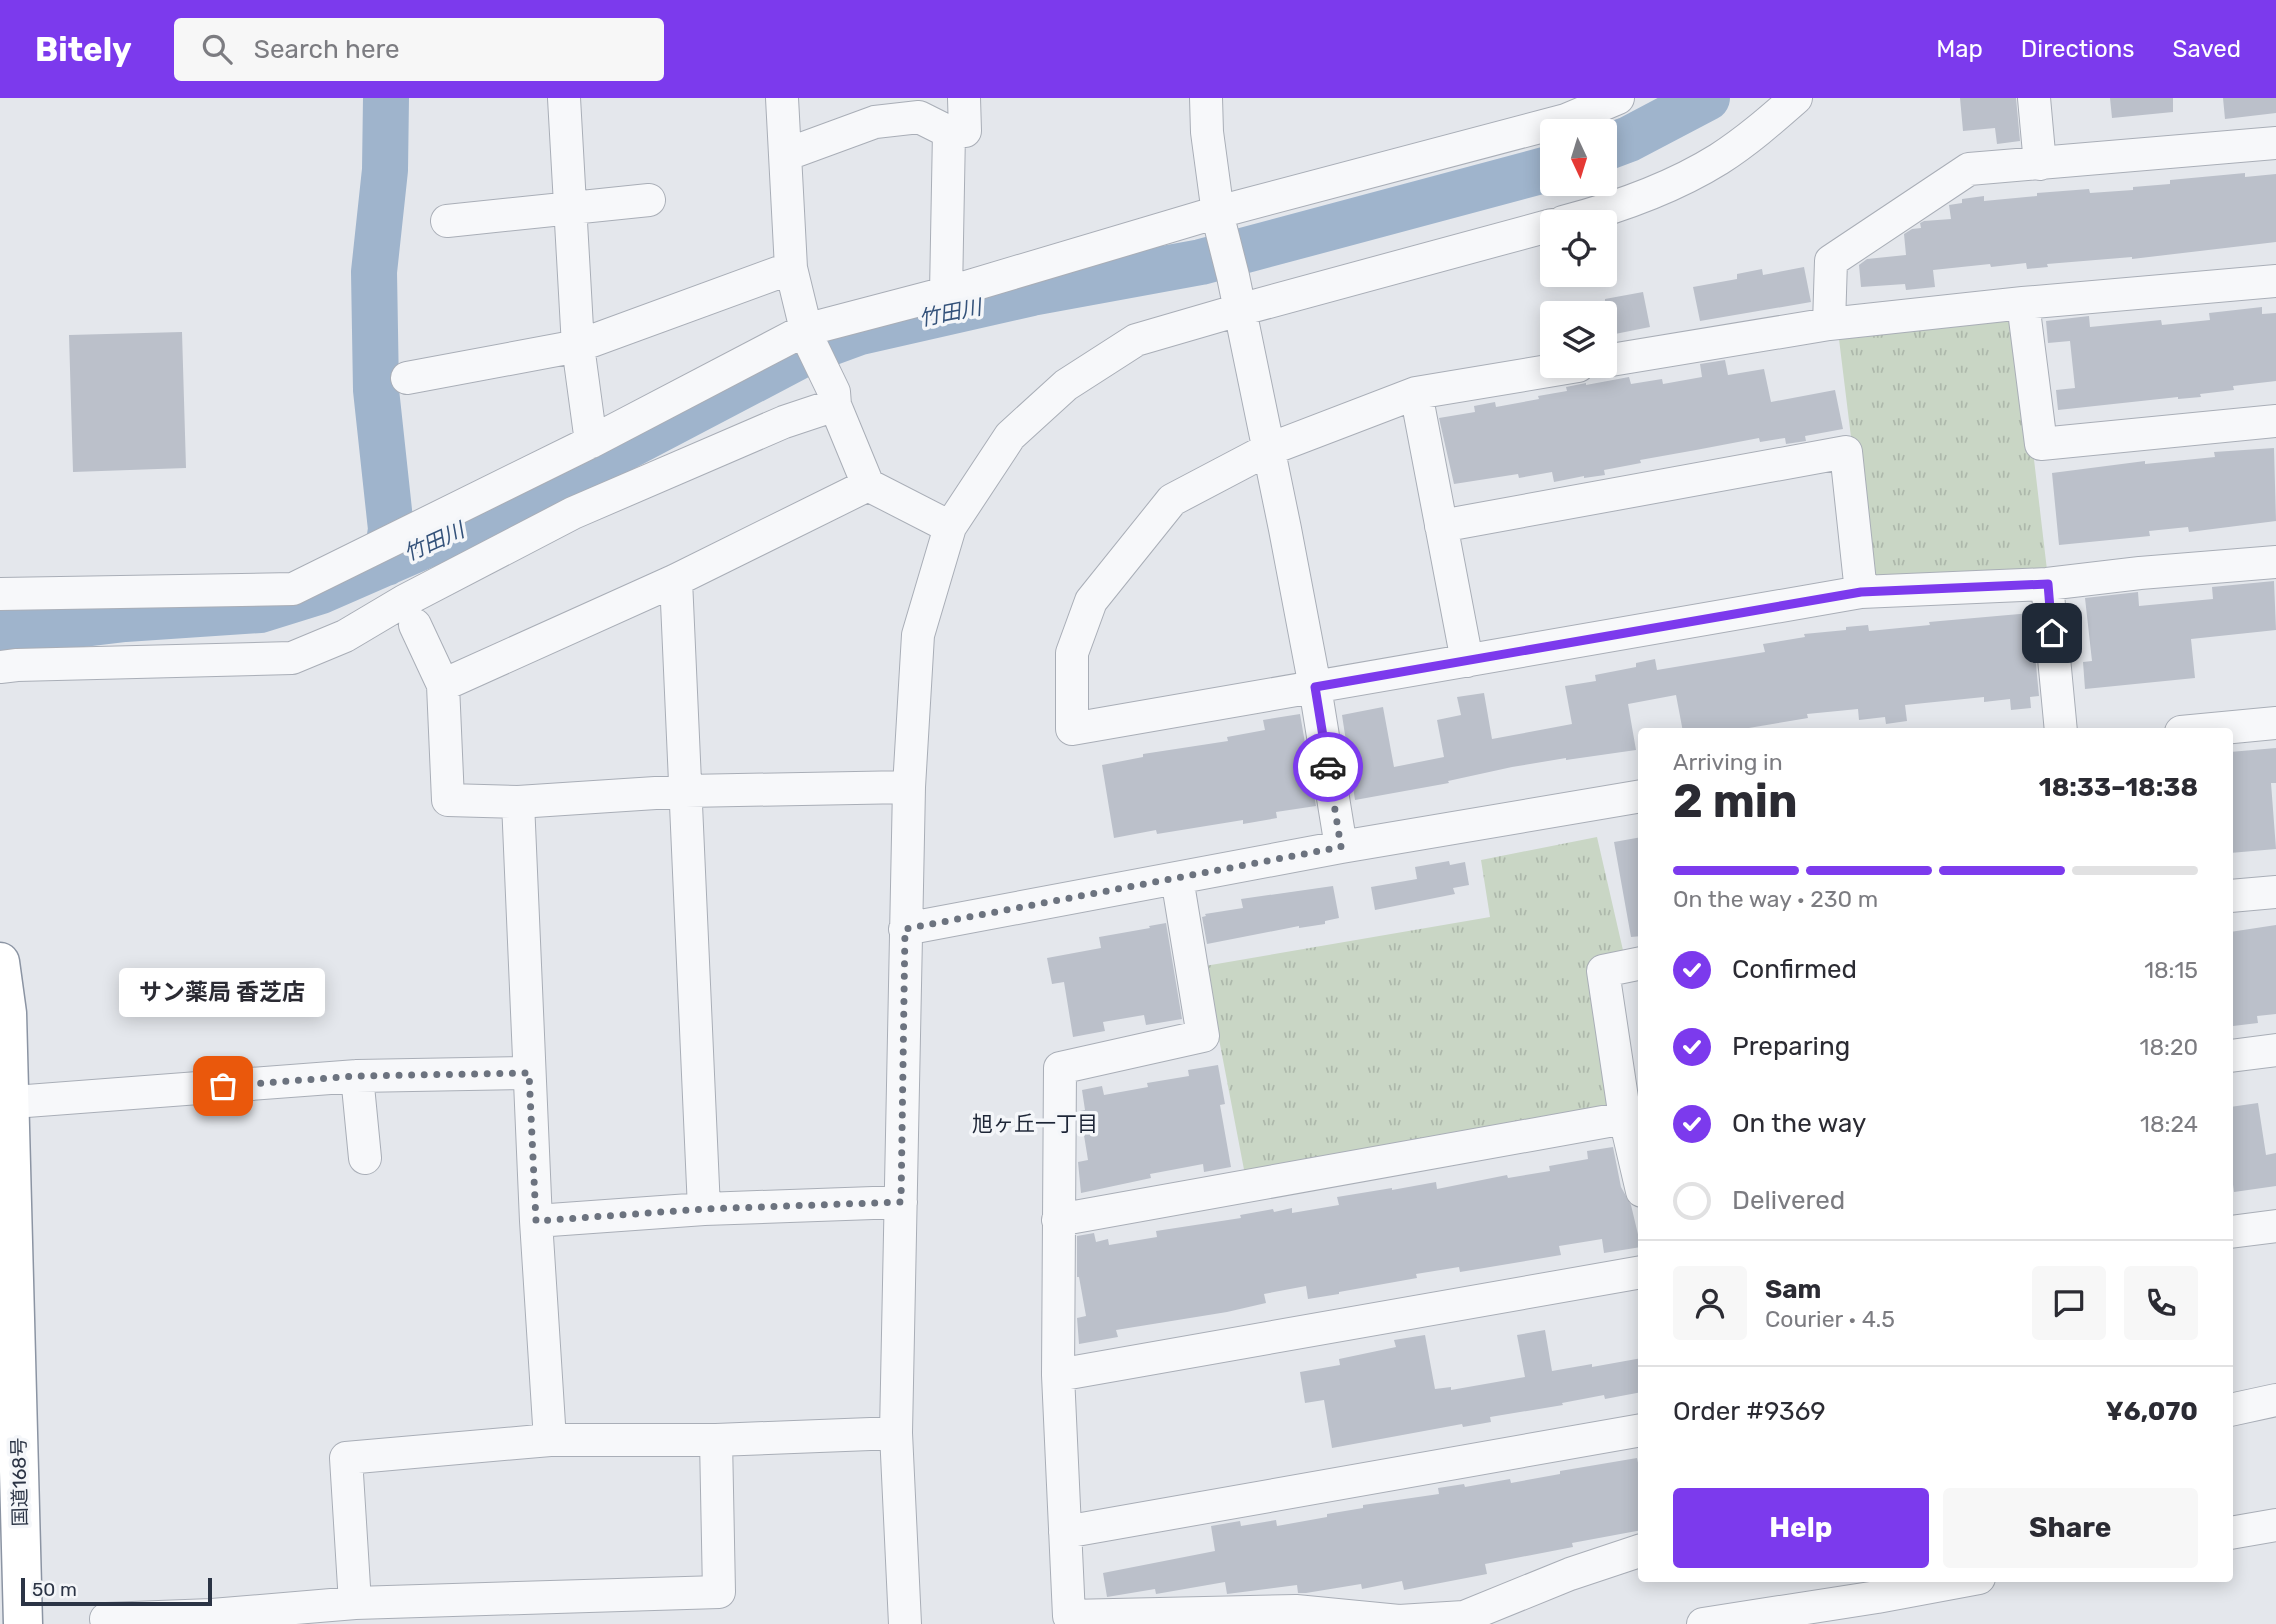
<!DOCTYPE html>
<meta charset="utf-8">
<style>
:root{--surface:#fff;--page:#f7f7f7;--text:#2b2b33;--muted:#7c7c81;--line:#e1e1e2;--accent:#7c3aed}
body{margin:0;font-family:Rubik,"Noto Sans JP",sans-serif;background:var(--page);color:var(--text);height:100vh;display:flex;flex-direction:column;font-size:26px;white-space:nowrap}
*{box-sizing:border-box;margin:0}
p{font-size:23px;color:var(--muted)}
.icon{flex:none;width:38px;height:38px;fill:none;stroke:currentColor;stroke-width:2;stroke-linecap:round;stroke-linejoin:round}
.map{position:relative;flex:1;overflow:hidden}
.drawer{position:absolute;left:1638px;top:630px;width:595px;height:854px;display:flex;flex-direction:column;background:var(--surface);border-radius:7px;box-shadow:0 4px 18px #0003}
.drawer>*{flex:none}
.needle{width:46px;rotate:176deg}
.fabs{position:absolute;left:1540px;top:21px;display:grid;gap:14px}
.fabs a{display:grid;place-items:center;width:77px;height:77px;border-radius:7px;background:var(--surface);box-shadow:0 4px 18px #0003;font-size:35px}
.scale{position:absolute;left:21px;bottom:18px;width:191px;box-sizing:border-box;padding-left:7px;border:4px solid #2b3445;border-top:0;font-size:19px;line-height:24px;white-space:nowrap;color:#2b3445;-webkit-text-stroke:5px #f4f6f9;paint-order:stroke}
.pin{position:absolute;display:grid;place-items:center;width:60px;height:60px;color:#fff;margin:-30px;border-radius:14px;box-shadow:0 4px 10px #0006}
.courier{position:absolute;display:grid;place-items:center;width:70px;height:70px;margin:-35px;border:5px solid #7c3aed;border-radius:50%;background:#fff;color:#222;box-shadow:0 2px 9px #0007}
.bubble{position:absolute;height:49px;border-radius:7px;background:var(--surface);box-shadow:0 4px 18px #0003;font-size:23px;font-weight:700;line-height:49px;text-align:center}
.summary em{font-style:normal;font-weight:700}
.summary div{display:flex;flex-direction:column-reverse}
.summary{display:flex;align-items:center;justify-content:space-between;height:119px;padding:0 35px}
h1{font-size:46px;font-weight:700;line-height:52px}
.bar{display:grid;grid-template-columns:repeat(4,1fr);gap:10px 7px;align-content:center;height:84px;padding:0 35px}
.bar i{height:9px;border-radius:5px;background:var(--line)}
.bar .current{background:var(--accent)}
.bar p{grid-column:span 4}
.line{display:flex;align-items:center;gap:18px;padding:0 35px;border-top:2px solid var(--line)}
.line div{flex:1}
.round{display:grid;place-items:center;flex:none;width:74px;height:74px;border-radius:7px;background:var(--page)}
ol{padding:0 35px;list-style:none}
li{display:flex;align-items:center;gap:21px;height:77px}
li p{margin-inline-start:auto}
li .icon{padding:7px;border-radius:50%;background:var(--accent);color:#fff;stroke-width:4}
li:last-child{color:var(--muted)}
li i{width:38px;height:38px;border:4px solid var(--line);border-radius:50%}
.button{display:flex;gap:14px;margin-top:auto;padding:14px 35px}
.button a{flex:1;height:80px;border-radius:7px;background:var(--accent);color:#fff;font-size:28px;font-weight:700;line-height:80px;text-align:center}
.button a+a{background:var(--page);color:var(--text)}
header{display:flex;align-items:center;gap:42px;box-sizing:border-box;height:98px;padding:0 35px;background:var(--accent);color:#fff}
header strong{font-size:33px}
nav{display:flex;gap:38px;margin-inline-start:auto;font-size:24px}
.search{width:490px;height:63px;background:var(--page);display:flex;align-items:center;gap:18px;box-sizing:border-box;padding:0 24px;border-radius:7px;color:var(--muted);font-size:26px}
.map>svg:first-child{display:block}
.park{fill:url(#park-tufts)}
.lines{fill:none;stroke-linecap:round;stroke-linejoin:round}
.river{stroke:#9fb4cc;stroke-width:46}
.building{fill:#bbc0ca}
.minor-casing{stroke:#a9aeb7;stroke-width:34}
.highway-casing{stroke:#8b94a3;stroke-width:41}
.minor{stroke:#f7f8fa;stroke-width:32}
.highway{stroke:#fff;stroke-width:38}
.done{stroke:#6c737f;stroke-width:7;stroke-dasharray:0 12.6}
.route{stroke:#7c3aed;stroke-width:9}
.labels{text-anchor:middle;stroke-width:7;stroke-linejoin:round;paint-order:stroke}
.street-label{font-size:19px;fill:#2b3445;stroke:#f4f6f9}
.water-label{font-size:21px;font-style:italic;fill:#34527a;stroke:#f4f6f9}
.neighbourhood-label{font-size:21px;fill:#1d2536;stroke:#f4f6f9}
</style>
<header>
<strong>Bitely</strong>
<div class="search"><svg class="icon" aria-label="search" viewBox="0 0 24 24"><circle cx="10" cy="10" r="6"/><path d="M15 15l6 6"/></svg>Search here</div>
<nav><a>Map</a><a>Directions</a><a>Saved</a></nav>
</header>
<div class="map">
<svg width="2276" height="1526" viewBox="0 0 2276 1526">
<defs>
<pattern id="park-tufts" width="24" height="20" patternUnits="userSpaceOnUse" patternTransform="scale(1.75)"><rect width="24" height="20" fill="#c9d6c5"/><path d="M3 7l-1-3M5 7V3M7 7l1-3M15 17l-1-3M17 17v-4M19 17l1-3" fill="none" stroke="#adb8ab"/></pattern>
</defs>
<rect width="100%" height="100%" fill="#e4e7ec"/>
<path class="park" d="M 2017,217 L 2047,472 L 1869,486 L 1838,233 Z
M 1597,739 L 1625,861 L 1596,870 L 1621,1016 L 1246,1082 L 1205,868 L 1490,819 L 1481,762 Z"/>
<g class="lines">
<path class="river" d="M 1605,50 L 1629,41 L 1707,0
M 386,465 L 391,431 L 376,292 L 374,174 L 385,72 L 386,0
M 0,536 L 125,521 L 260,512 L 321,493 L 504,413 L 811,252 L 860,234 L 1032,195 L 1201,164 L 1552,70"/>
</g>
<path class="building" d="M 1960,0 L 2016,0 L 2020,43 L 1997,46 L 1995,30 L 1963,33 Z
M 2110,0 L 2173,0 L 2173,14 L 2112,20 Z
M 2223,0 L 2276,0 L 2276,15 L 2225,21 Z
M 2245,75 L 2245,79 L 2276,76 L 2276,144 L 2132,161 L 2132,159 L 2047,166 L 2048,169 L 2027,171 L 2026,165 L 1991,169 L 1990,166 L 1933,172 L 1935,189 L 1906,192 L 1905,186 L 1861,189 L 1859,167 L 1867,161 L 1906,157 L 1904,136 L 1912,131 L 1921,130 L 1920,125 L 1924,123 L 1951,121 L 1949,107 L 1962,105 L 1962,101 L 1984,98 L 1984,103 L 2037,98 L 2037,95 L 2089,91 L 2090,95 L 2133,92 L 2133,89 L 2170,86 L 2170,82 Z
M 1804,169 L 1811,204 L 1700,223 L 1693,189 L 1737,181 L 1737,176 L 1762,171 L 1763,177 Z
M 1643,194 L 1650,229 L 1605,238 L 1605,201 Z
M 2262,209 L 2262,216 L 2276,215 L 2276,283 L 2233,288 L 2234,292 L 2200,296 L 2201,299 L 2178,301 L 2178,299 L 2058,312 L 2056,292 L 2075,290 L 2070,243 L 2048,245 L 2046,223 L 2089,218 L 2090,229 L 2161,222 L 2162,227 L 2210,222 L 2209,215 Z
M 182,234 L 186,370 L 73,374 L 69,237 Z
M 1725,262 L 1728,277 L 1764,271 L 1771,304 L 1835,292 L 1843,331 L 1805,338 L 1806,343 L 1786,346 L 1785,340 L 1760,344 L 1759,340 L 1696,352 L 1640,362 L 1641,365 L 1604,372 L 1605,377 L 1584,380 L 1584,378 L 1554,384 L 1552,374 L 1519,380 L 1518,376 L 1454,386 L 1439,320 L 1475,314 L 1474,308 L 1495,304 L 1496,309 L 1539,301 L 1538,298 L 1567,293 L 1566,289 L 1586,285 L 1586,287 L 1629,279 L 1631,286 L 1662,281 L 1663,286 L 1702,279 L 1700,266 Z
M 2274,350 L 2276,423 L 2189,434 L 2188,429 L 2149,433 L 2150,438 L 2059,447 L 2052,375 L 2145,363 L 2145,366 L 2215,359 L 2214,354 Z
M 2274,483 L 2276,532 L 2191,541 L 2195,580 L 2085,591 L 2083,564 L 2092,563 L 2085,500 L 2138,494 L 2139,508 L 2213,501 L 2212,489 Z
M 2031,515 L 2039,598 L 2030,599 L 2031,610 L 2011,612 L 2010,601 L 1984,604 L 1984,599 L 1905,607 L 1907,623 L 1886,626 L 1885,619 L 1859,622 L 1858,611 L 1807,616 L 1808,620 L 1725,634 L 1683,634 L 1676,597 L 1628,606 L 1636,652 L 1566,662 L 1566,660 L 1512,669 L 1448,683 L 1449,685 L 1355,702 L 1342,617 L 1383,609 L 1394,669 L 1444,659 L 1437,622 L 1461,617 L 1457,599 L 1484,595 L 1492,641 L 1572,626 L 1565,588 L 1596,583 L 1595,577 L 1636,569 L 1636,565 L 1655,561 L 1657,572 L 1765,554 L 1763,546 L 1805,539 L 1804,536 L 1846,532 L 1846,529 L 1868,527 L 1869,533 L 1930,527 L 1929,524 Z
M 1300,616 L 1316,708 L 1276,714 L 1277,720 L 1243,726 L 1243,722 L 1157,736 L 1156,732 L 1114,740 L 1102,667 L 1143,659 L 1143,656 L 1228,643 L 1227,639 L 1265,632 L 1263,622 Z
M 2276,650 L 2276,685 L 2271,685 L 2276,751 L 2230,755 L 2230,654 Z
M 1642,739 L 1642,838 L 1631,839 L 1614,744 Z
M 1449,763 L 1450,767 L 1465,764 L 1469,787 L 1453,790 L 1455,796 L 1375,812 L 1371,789 L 1417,781 L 1415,769 Z
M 1333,788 L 1339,820 L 1325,823 L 1325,826 L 1299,830 L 1299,828 L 1207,846 L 1202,819 L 1206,818 L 1205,816 L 1243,810 L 1241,801 Z
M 1166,825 L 1182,921 L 1146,927 L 1144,917 L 1103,924 L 1105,933 L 1073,939 L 1064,884 L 1052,886 L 1047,860 L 1101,850 L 1099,839 L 1150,830 L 1149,828 Z
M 2276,827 L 2276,916 L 2257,918 L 2258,925 L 2233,928 L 2230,898 L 2230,834 Z
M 1218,967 L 1225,1006 L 1220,1007 L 1231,1069 L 1204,1074 L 1203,1066 L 1150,1076 L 1151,1080 L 1081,1095 L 1078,1064 L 1088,1062 L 1080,1013 L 1085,1012 L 1082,992 L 1102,988 L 1104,997 L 1148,989 L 1147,985 L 1189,978 L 1188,972 Z
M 2258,1005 L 2266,1057 L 2276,1055 L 2276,1088 L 2234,1094 L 2230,1064 L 2230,1009 Z
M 1613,1049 L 1621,1089 L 1631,1107 L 1641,1149 L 1604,1155 L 1602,1141 L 1559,1148 L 1561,1157 L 1460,1174 L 1459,1169 L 1416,1176 L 1417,1180 L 1339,1194 L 1339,1196 L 1308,1201 L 1306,1188 L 1264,1196 L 1266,1205 L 1227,1214 L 1116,1232 L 1118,1239 L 1079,1246 L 1077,1220 L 1086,1218 L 1079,1179 L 1077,1179 L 1077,1138 L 1094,1135 L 1096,1144 L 1108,1141 L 1109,1147 L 1157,1139 L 1156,1133 L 1241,1120 L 1240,1117 L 1273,1111 L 1274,1114 L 1292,1110 L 1292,1115 L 1339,1107 L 1337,1099 L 1392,1090 L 1392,1092 L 1436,1084 L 1437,1091 L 1507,1077 L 1508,1080 L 1550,1073 L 1549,1068 L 1588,1061 L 1587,1053 Z
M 1545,1232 L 1552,1273 L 1592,1266 L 1592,1269 L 1642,1260 L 1642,1294 L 1605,1301 L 1604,1297 L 1562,1305 L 1563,1307 L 1490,1319 L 1491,1324 L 1463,1329 L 1462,1326 L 1332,1350 L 1324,1302 L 1305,1305 L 1300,1274 L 1340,1267 L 1339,1261 L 1396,1249 L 1394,1242 L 1425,1237 L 1435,1291 L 1451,1289 L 1451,1292 L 1525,1279 L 1517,1237 Z
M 1637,1360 L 1642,1384 L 1642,1432 L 1572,1445 L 1573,1449 L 1485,1466 L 1487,1476 L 1404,1492 L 1402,1483 L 1362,1491 L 1361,1486 L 1306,1495 L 1298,1495 L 1297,1487 L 1227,1496 L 1225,1484 L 1156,1496 L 1155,1491 L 1107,1499 L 1103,1475 L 1215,1453 L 1211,1428 L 1240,1423 L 1241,1428 L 1276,1422 L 1277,1428 L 1327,1419 L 1327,1416 L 1363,1410 L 1363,1407 L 1439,1396 L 1438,1390 L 1464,1386 L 1465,1389 L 1510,1381 L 1511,1385 L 1560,1376 L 1560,1373 Z"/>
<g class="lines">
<defs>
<path id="minor" d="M 564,0 L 578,248 L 591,344
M 782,0 L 791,170 L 808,240 L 834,294 L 835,307 L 868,387 L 950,429
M 1206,0 L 1207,34 L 1219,123 L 1233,178 L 1285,431 L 1315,589 L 1341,749
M 2034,0 L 2040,66
M 949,34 L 965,33 L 964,0
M 785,57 L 875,24 L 919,19 L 949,34 L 946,195
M 447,123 L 649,102
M 1563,124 C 1616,110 1671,91 1719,61 C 1747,43 1771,22 1796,0
M 2023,205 L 2041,346 L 2276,323
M 1829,226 L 1831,163 L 1969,71 L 2276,45
M 1605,263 L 1829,226 L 2023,205 L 2276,183
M 1578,268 L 1416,295 L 1267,352 L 1172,402 L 1091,503 L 1072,555 L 1072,631 L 1861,494 L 2047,486 L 2140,475 L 2276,464
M 407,280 L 578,248 L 791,170
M 1416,295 L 1467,563
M 868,387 L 676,482 L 443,587 L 448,702 L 518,704 L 686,693 L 909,689
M 1441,428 L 1846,354 L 1861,494
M 2047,486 L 2061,634
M 0,496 L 293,491 L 591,344 L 805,232 L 946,195 L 1218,114 L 1566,22 L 1618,0
M 415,527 L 443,587
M 0,569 L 17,567 L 292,560 L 345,538 L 404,503 L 573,415 L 784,324 L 835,307
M 2181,634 L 2276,625
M 518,704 L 536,1123 L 550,1342
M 1177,780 L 1203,938 L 1060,970 L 1058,1277 L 1069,1518 L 1296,1513 L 1399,1523 L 1464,1519 L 1570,1476 L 1642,1452
M 2230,798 L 2276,794
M 905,831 L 1341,749 L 1642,698
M 1642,865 L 1603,873 L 1625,1020 L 1642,1093
M 2230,958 L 2276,952
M 357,978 L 365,1060
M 0,1005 L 357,978 L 529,975
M 704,1111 L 901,1104
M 1058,1122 L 1625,1020
M 536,1123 L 704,1111 L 676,482
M 2230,1134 L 2276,1128
M 1058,1277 L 1642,1174
M 2230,1312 L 2276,1302
M 1065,1434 L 1642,1332
M 2230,1435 L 2276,1427
M 355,1505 L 346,1360 L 550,1342 L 716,1342 L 896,1335
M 106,1521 L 212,1517 L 355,1505 L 719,1494 L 716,1342
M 905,1526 L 896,1335 L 909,689 L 918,537 L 950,429 L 1010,338 L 1066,287 L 1136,242 L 1239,212 L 1552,127
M 1703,1526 L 1877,1499 L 1979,1480"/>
<path id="highway" d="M 0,864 L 7,915 L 23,1526"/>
</defs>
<use href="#minor" class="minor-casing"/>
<use href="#highway" class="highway-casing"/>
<use href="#minor" class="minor"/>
<use href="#highway" class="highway"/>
</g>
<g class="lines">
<path class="done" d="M 223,988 L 357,978 L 529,975 L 536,1123 L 704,1111 L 901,1104 L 905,831 L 1341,749 L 1328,669"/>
<path class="route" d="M 1328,669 L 1315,589 L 1861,494 L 2048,486 L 2052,535"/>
</g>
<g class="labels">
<g class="street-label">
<text transform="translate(19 1384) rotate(-91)" y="7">国道168号</text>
</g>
<g class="water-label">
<text transform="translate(950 215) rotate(-11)" y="7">竹田川</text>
<text transform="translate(434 444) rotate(-24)" y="7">竹田川</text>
</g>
<g class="neighbourhood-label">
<text x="1035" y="1033">旭ヶ丘一丁目</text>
</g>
</g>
</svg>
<div class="fabs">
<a><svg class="needle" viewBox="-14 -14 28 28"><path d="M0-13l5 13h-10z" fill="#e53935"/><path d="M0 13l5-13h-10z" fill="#7c7c81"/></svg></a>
<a><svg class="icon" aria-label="locate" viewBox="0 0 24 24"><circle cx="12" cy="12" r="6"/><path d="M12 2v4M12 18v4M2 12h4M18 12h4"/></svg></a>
<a><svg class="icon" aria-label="layers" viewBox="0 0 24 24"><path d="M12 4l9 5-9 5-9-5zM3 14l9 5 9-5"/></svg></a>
</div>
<div class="scale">50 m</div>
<div class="pin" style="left:223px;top:988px;background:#ea580c"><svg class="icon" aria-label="bag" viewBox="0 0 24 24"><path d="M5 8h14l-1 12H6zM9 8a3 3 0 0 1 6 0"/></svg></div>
<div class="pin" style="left:2052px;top:535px;background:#1f2937"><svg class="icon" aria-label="home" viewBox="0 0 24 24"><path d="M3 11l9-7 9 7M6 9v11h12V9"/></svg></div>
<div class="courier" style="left:1328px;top:669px"><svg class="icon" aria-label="car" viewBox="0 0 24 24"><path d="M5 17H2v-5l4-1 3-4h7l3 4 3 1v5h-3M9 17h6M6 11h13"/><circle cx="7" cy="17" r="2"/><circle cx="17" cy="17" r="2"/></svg></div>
<div class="bubble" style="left:119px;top:870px;width:206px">サン薬局 香芝店</div>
<section class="drawer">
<div class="summary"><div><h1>2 min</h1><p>Arriving in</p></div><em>18:33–18:38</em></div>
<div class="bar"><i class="current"></i><i class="current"></i><i class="current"></i><i></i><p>On the way · 230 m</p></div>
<ol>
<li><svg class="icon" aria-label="check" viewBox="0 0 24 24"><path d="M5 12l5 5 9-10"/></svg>Confirmed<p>18:15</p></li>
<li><svg class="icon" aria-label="check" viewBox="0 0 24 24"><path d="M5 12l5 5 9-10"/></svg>Preparing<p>18:20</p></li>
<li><svg class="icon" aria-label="check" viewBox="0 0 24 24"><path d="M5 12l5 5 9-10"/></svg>On the way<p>18:24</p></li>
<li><i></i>Delivered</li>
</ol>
<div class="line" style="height:126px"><a class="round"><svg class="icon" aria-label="person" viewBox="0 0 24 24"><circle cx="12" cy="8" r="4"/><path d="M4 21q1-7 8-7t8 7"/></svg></a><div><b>Sam</b><p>Courier · 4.5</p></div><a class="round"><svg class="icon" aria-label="chat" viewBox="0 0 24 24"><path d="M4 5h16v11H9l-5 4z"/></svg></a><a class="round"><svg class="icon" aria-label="phone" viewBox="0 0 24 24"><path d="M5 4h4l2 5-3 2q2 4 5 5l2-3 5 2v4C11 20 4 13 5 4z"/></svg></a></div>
<div class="line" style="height:91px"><div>Order #9369</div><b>¥6,070</b></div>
<div class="button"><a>Help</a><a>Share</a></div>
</section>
</div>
